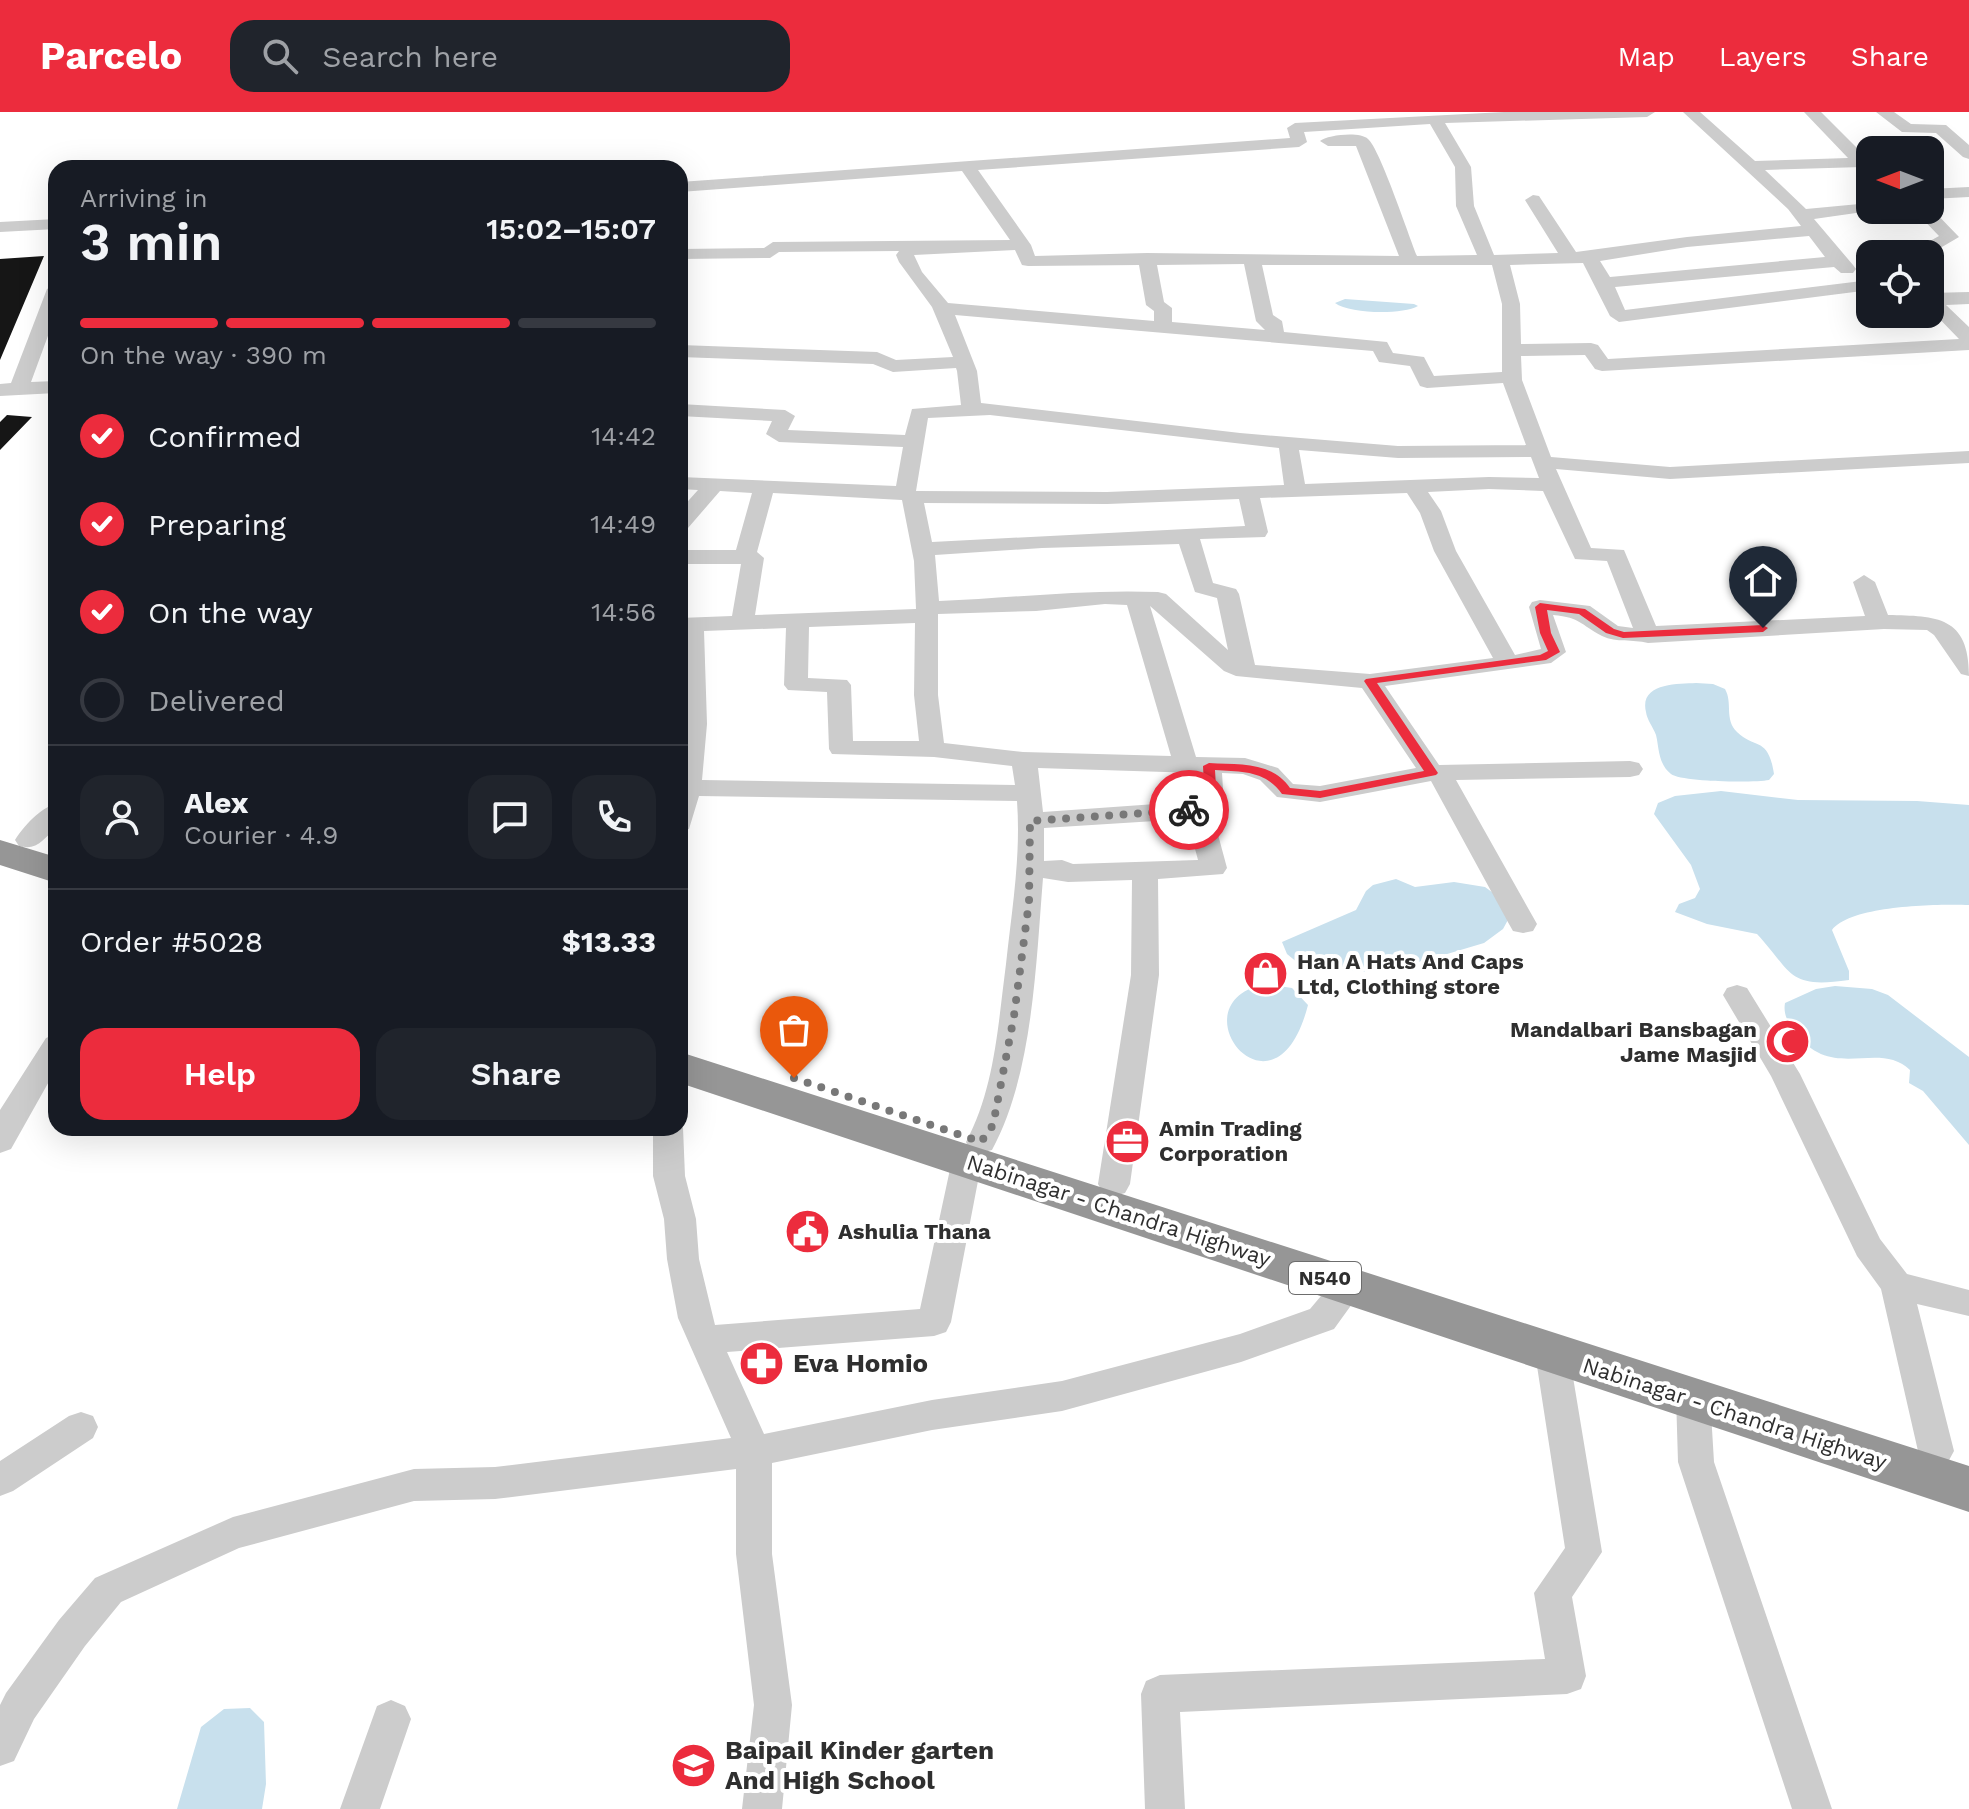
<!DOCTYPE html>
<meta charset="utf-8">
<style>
:root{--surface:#171b24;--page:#20242c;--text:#f1f3f6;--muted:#9ea1a6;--line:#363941;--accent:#ec2c3d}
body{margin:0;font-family:"Work Sans",sans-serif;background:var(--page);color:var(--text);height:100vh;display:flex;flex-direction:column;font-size:30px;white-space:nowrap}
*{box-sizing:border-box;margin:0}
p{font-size:26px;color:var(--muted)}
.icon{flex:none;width:44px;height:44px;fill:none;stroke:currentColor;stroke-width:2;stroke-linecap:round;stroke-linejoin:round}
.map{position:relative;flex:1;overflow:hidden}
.drawer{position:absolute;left:48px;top:48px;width:640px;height:976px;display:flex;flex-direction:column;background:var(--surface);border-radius:24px;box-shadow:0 8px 32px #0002}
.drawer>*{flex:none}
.needle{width:52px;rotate:270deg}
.tools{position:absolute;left:1856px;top:24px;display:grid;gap:16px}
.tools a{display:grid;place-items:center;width:88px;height:88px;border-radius:16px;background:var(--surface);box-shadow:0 8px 32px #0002;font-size:40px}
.pin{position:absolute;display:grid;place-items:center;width:68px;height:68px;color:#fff;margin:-82px -34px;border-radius:50% 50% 50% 0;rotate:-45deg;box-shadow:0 0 8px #0007}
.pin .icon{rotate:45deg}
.courier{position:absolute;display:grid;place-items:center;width:80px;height:80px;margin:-40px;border:6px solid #ec2c3d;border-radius:50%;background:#fff;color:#222;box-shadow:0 2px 10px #0007}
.summary em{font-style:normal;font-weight:600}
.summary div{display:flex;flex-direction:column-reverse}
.summary{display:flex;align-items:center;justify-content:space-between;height:136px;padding:0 32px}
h1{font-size:52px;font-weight:600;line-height:60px}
.bar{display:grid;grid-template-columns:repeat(4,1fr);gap:12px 8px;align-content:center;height:96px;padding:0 32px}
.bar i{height:10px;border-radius:6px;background:var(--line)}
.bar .active{background:var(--accent)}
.bar p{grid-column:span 4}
.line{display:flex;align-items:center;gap:20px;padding:0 32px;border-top:2px solid var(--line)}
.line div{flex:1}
.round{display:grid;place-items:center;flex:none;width:84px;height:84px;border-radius:24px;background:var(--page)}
ol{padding:0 32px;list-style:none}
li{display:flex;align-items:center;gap:24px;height:88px}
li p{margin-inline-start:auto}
li .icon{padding:8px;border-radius:50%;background:var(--accent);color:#fff;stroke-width:4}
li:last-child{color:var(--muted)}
li i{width:44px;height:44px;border:4px solid var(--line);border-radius:50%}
.button{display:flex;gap:16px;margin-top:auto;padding:16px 32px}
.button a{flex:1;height:92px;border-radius:24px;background:var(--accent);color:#fff;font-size:32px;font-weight:600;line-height:92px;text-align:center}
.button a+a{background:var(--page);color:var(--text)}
header{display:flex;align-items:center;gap:48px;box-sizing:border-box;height:112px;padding:0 40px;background:var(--accent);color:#fff}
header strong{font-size:38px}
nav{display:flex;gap:44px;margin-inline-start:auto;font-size:28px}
.search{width:560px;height:72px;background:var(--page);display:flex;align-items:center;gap:20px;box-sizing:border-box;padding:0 28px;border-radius:24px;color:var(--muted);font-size:30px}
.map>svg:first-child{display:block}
.water{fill:#c8e0ed}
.building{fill:#161616}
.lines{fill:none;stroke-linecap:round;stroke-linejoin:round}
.minor{fill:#ccc;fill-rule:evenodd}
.highway{fill:#969696;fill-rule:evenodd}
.route{fill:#ec2c3d}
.done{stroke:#787878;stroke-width:8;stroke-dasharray:0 14.4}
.labels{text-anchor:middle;stroke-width:8;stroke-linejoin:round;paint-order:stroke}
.shield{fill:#fff;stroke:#6d6d6d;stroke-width:2}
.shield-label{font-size:20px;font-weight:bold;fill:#2f2f2f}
.poi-label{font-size:22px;font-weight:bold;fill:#2f2f2f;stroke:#fff;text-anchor:start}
.street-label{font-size:22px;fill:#2f2f2f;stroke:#fff}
.near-poi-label{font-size:26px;font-weight:bold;fill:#2f2f2f;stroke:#fff;text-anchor:start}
</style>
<header>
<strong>Parcelo</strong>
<div class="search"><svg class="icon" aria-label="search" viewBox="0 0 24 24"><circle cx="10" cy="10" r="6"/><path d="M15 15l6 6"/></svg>Search here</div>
<nav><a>Map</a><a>Layers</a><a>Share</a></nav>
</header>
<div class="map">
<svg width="1969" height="1697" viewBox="0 0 1969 1697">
<rect width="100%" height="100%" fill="#fff"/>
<path class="water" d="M 1345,187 L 1414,192 L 1418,194 C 1402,203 1350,202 1335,191 Z
M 1696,571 L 1713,572 L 1725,577 C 1733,591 1724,607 1737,620 C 1756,638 1768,624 1774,662 L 1769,668 C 1754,671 1681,670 1671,662 C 1658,652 1659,635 1656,623 C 1653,615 1647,608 1646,600 C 1639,571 1677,572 1696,571 Z
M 1721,679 L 1798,688 L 1917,689 L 1969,693 L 1969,793 C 1938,792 1851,793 1832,818 L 1849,859 L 1849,868 C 1787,877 1793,861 1757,822 L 1707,812 L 1675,800 L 1679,792 L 1695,786 L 1700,777 L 1691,753 L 1654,702 L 1658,691 L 1675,684 Z
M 1396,767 L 1415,775 L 1454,770 L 1485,775 L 1496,783 L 1509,806 L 1503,817 L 1484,831 L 1427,848 L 1369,860 L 1304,856 L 1287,842 L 1282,830 L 1356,798 L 1366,779 L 1373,773 Z
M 1265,872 L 1292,876 L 1308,893 C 1275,1022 1172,891 1265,872 Z
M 1835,874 L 1872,877 L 1888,883 L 1969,945 L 1969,1033 L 1923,979 L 1909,971 L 1910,958 C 1878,927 1832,971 1795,920 C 1788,911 1783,902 1785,891 L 1816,877 Z
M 250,1596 L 264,1610 L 266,1672 L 262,1697 L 177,1697 L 201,1615 L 224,1597 Z"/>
<path class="building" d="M 44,144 L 0,248 L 0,147 Z
M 7,303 L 32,305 L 0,338 L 0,310 Z"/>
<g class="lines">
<path class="minor" d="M 1504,0 L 1655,0 L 1647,5 L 1445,11 L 1471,55 L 1474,94 L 1494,143 L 1558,141 L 1525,88 L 1533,83 L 1539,84 L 1576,140 L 1687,125 L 1801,114 L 1788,97 L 1683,0 L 1700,0 L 1755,49 L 1848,46 L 1804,0 L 1821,0 L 1868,47 L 1870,50 L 1862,55 L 1765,58 L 1806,97 L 1870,91 L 1870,98 L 1877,98 L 1814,107 L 1853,153 L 1856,157 L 1853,161 L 1841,161 L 1834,155 L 1615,175 L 1625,198 L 1870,168 L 1870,178 L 1619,210 L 1610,204 L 1583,151 L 1510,153 L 1520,192 L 1521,232 L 1591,231 L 1598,233 L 1608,247 L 1959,227 L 1930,197 L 1930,181 L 1969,180 L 1969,192 L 1946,193 L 1969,215 L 1969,238 L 1602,259 L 1595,257 L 1585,243 L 1521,244 L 1522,268 L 1551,345 L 1670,355 L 1969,339 L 1969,351 L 1670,367 L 1556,357 L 1591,436 L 1624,438 L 1656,514 L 1865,504 L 1853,470 L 1864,463 L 1875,470 L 1888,503 C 1937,504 1969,504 1969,564 L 1961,562 L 1934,523 L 1927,518 L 1884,517 L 1648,531 C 1632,527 1617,531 1602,524 C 1579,512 1582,506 1553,503 L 1566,540 L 1551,551 L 1385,574 L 1439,653 L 1630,649 L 1639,651 L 1643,657 L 1639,663 L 1630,665 L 1456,668 L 1537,812 L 1533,819 L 1523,821 L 1513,819 L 1509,812 L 1431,669 L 1320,690 L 1277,685 L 1260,668 L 1243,662 L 1222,661 L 1224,693 L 1213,704 L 1227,756 L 1223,762 L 1158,767 L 1159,863 L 1130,1072 L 1125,1081 L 1114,1084 L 1103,1081 L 1098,1072 L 1131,863 L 1132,768 L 1068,770 L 1043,766 C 1036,851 1033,963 992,1038 L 979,1041 L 982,1048 L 951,1210 L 946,1220 L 934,1224 L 727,1240 L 764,1322 L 932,1288 L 1062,1269 L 1240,1222 L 1310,1197 L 1337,1165 L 1349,1161 L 1361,1165 L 1365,1174 L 1334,1217 L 1241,1250 L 1062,1299 L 932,1318 L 772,1351 L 772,1442 L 792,1593 L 782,1697 L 742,1697 L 754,1593 L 736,1442 L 736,1357 L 495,1387 L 414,1389 L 239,1436 L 121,1490 L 85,1534 L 34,1607 L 14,1649 L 0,1654 L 0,1593 L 6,1581 L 59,1508 L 95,1466 L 233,1405 L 414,1357 L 495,1355 L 731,1326 L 678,1206 L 667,1147 L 664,1107 L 653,1064 L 653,1016 L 680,1016 L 680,1010 L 683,1016 L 685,1064 L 696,1107 L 699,1147 L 715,1213 L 920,1197 L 952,1048 L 956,1040 L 969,1037 L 966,1030 C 995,976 998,912 1006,852 C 1012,797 1021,744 1017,689 L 699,684 L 689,717 L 680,719 L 683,587 L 680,506 L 732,504 L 741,452 L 680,452 L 680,438 L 736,438 L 752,381 L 720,379 L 688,416 L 680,417 L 680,398 L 698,378 L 680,377 L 680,365 L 896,374 L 903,335 L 779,330 L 766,322 L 772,309 L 680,304 L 680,292 L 785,298 L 795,304 L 788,318 L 905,323 L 912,297 L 961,293 L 957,259 L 956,256 L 893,260 L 873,252 L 680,245 L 680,233 L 877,240 L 896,248 L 953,245 L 932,195 L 899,150 L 896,143 L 899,139 L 779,140 L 770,146 L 680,147 L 680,137 L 764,136 L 773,130 L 1010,128 L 962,59 L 680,80 L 680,70 L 1290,26 L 1287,16 L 1295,11 ZM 1430,12 L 1455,55 L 1456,94 L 1477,143 L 1417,144 C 1409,125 1380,37 1368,27 C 1360,19 1327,23 1320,29 L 1328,34 L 1356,34 L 1399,144 L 1147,141 L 1035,144 L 1031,133 L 978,58 L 1299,35 L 1307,30 L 1304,20 ZM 1809,124 L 1825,145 L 1610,165 L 1600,149 L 1687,135 ZM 1015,138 L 1022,153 L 1028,154 L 1139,153 L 1146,193 L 1154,199 L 1154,209 L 948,191 L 922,160 L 914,143 ZM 1244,152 L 1256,209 L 1265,218 L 1172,210 L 1172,196 L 1164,190 L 1157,153 ZM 1262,153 L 1492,153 L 1502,192 L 1502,260 L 1434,264 L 1424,245 L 1393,241 L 1387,230 L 1284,220 L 1282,209 L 1273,203 ZM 955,203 L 1373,239 L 1379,250 L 1410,254 L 1420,274 L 1427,276 L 1503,271 L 1526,333 L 1398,334 L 1240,321 L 981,291 L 977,259 ZM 990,303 L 1279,336 L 1284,373 L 1107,380 L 916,379 L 928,306 ZM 1299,338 L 1398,346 L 1531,345 L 1539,366 L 1489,365 L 1305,372 ZM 1489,377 L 1543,379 L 1575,447 L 1607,449 L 1633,516 L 1618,514 L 1590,494 L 1540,488 L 1532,490 L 1529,495 L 1541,537 L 1515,543 L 1456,439 L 1441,399 L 1428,380 ZM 773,381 L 902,388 L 914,449 L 916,497 L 755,503 L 764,446 L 757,440 ZM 1407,381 L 1420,401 L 1434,439 L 1493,546 L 1370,562 L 1255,553 L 1239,482 L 1236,477 L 1213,471 L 1200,427 L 1265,425 L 1268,420 L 1260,386 ZM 1239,387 L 1245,414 L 932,430 L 924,391 L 1107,392 ZM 1179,432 L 1195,480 L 1217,486 L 1228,538 L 1166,482 L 1158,480 C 1086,477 1012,486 939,489 L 935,443 L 1042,436 ZM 1105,492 L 1127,493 L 1171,644 L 1023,640 L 944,631 L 938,583 L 938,502 L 1036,499 ZM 1150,494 L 1224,559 L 1236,564 L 1362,576 L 1416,656 L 1320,674 L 1293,672 L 1278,656 L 1245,646 L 1196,645 ZM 915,511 L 914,583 L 919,629 L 853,629 L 851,573 L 847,568 L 808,566 L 809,515 ZM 786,516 L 784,573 L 788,578 L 827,580 L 829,637 L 832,642 L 934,645 L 1012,654 L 1015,673 L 702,668 L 707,612 L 704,519 ZM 1038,656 L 1197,661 L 1198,689 L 1043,700 ZM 1187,707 L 1198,748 L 1073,752 L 1062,748 L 1044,749 L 1044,716 Z
M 1876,0 L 1894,0 L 1911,12 L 1946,13 L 1969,33 L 1969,47 L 1963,45 L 1936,21 L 1902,20 Z
M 1969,75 L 1969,85 L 1930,87 L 1930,77 Z
M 1930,95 L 1959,125 L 1930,142 L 1907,142 L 1939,124 L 1914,98 L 1930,98 Z
M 56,107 L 56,117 L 0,120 L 0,110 Z
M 56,172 L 56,202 L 31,270 L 56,269 L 56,281 L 0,284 L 0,272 L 11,271 L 47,177 Z
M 56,692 L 56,715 C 44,727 37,739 19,734 L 15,728 C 24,714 40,696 56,692 Z
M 1737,873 L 1747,876 L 1800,962 L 1880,1127 L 1907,1162 L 1969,1178 L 1969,1204 L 1917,1192 L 1954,1339 L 1948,1350 L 1936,1354 L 1924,1350 L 1918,1339 L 1881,1177 L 1857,1144 L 1771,964 L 1723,883 L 1727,876 Z
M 56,922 L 56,957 L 11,1037 L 0,1041 L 0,998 L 46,926 Z
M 1552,1227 L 1564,1231 L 1569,1241 L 1602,1440 L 1572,1485 L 1586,1564 L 1581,1577 L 1567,1582 L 1180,1600 L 1185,1697 L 1145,1697 L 1141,1582 L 1146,1569 L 1160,1563 L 1545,1547 L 1534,1481 L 1565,1436 L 1535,1241 L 1540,1231 Z
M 1693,1269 L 1705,1274 L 1710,1284 L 1714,1350 L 1832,1697 L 1792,1697 L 1678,1350 L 1676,1284 L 1681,1274 Z
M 81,1300 L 93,1304 L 98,1315 L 93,1326 L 13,1379 L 0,1384 L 0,1349 L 69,1304 Z
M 391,1588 L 405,1594 L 411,1607 L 380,1697 L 340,1697 L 377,1594 Z"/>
<path class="highway" d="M 0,728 L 56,745 L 56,771 L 0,753 Z
M 680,940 L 1969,1354 L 1969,1400 L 680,971 Z"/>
</g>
<path class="route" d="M 1540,491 L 1585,497 L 1614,517 L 1624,520 L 1763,513 L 1768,516 L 1763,520 L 1623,526 L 1606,521 L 1579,502 L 1547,498 L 1551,521 L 1560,540 L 1546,548 L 1377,571 L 1438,661 L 1436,663 L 1320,686 L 1282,682 C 1265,658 1242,660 1215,658 L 1217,693 L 1213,700 L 1189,702 L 1183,698 L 1205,693 L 1203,654 L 1209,651 C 1240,653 1271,649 1290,676 L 1320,679 L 1424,659 L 1364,569 L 1366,567 L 1540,543 L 1548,539 L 1540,521 L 1535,495 Z"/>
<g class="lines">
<path class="done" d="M 794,966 L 981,1030 L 993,1013 L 1014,904 L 1029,790 L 1030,709 L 1189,698"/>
</g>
<defs>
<symbol id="shop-disc" viewBox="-11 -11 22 22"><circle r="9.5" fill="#ec2c3d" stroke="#fff"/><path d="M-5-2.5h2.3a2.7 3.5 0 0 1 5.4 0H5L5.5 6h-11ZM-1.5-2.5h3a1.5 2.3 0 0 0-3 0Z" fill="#fff"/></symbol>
<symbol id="mosque-disc" viewBox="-11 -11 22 22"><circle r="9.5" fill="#ec2c3d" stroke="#fff"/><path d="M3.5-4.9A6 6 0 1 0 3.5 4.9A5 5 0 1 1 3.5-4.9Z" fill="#fff"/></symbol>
<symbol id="office-disc" viewBox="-11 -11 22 22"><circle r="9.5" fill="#ec2c3d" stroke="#fff"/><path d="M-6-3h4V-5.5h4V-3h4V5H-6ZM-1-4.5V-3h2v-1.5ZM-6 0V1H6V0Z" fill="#fff"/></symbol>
<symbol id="civic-disc" viewBox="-11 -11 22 22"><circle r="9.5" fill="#ec2c3d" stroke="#fff"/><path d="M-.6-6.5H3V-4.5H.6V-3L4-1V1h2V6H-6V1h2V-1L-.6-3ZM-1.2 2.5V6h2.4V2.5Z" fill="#fff"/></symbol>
<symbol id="pharmacy-disc" viewBox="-11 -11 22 22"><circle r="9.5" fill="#ec2c3d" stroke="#fff"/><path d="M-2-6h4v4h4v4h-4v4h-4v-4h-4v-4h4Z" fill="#fff"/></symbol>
<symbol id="school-disc" viewBox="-11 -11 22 22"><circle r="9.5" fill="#ec2c3d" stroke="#fff"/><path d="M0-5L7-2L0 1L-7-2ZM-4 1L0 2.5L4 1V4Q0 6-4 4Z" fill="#fff"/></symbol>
</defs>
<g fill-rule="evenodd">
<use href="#shop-disc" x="1240" y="836" width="51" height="51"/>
<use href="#mosque-disc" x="1762" y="904" width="51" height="51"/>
<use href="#office-disc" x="1102" y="1004" width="51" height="51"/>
<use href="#civic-disc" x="782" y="1094" width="51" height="51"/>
<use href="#pharmacy-disc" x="736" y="1226" width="51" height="51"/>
<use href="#school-disc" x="668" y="1628" width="51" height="51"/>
</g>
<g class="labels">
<rect class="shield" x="1289" y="1150" width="72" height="32" rx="6"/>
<g class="shield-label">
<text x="1325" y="1173">N540</text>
</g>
<g class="poi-label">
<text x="1297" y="857">Han A Hats And Caps<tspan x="1297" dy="25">Ltd, Clothing store</tspan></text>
<text x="1757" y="925" text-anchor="end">Mandalbari Bansbagan<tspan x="1757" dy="25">Jame Masjid</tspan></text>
<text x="1159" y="1024">Amin Trading<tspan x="1159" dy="25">Corporation</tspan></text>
<text x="838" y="1127">Ashulia Thana</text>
</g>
<g class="street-label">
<text transform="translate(1119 1098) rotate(18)" y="8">Nabinagar - Chandra Highway</text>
<text transform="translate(1735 1301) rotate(18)" y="8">Nabinagar - Chandra Highway</text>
</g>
<g class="near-poi-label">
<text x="793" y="1260">Eva Homio</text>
<text x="725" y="1647">Baipail Kinder garten<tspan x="725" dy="30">And High School</tspan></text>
</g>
</g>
</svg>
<div class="tools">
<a><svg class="needle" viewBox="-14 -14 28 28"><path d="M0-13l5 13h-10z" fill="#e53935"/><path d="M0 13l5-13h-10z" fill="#9ea1a6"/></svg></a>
<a><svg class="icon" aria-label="locate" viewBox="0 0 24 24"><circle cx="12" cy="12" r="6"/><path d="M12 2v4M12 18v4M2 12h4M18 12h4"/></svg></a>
</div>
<div class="pin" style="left:794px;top:966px;background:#ea580c"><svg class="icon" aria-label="bag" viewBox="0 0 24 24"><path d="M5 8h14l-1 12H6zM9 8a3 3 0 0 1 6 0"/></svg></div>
<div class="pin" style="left:1763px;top:516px;background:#1f2937"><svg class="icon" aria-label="home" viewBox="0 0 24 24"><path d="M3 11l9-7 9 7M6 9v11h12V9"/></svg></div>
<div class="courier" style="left:1189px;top:698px"><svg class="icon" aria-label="bike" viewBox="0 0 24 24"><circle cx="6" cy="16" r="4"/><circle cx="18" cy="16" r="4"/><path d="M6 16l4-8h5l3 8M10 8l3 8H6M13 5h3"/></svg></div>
<section class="drawer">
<div class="summary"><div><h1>3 min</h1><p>Arriving in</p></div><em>15:02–15:07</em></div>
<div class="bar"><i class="active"></i><i class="active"></i><i class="active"></i><i></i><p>On the way · 390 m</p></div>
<ol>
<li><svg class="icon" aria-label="check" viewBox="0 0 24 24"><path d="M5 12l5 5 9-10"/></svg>Confirmed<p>14:42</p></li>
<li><svg class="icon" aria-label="check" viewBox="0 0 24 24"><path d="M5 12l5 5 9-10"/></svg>Preparing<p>14:49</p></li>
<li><svg class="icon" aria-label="check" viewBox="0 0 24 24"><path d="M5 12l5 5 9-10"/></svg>On the way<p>14:56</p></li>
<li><i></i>Delivered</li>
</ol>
<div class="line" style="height:144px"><a class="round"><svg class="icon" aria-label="person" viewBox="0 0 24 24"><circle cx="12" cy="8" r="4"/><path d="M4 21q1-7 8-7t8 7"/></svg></a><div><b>Alex</b><p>Courier · 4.9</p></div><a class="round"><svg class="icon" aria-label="chat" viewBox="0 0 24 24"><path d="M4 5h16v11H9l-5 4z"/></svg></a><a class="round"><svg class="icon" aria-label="phone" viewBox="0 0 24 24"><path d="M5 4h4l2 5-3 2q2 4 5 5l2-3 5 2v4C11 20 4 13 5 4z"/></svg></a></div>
<div class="line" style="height:104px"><div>Order #5028</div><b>$13.33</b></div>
<div class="button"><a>Help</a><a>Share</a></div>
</section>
</div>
